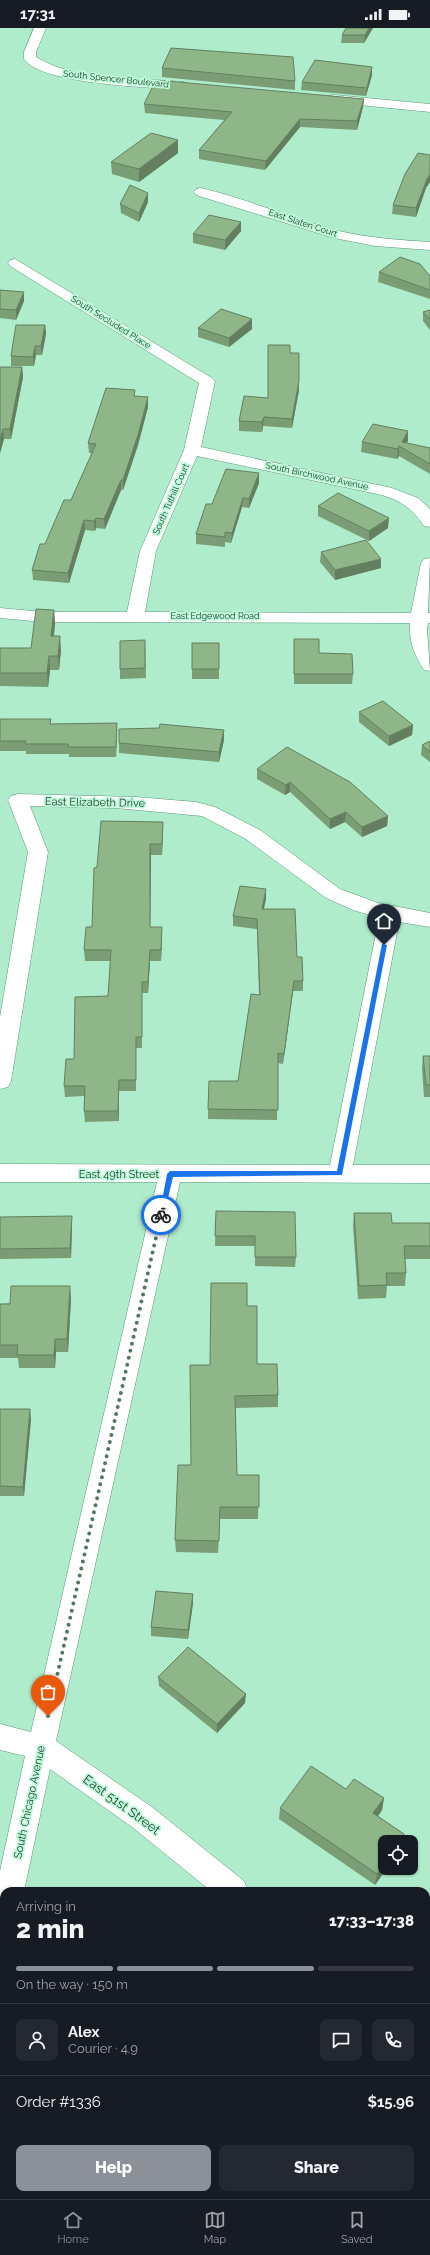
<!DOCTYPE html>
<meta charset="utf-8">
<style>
:root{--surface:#171b24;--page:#242831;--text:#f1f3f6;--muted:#9ea1a6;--line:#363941;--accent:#8c9099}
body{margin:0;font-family:Raleway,sans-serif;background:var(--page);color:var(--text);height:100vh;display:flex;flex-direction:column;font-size:15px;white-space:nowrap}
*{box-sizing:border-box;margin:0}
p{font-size:13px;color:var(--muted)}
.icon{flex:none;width:22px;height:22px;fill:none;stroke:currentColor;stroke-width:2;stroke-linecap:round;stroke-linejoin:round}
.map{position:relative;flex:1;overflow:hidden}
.sheet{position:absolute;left:0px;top:1859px;width:430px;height:312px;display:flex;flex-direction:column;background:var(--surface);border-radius:12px 12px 0 0;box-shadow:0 1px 3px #0004}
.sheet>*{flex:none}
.tools{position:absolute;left:378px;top:1807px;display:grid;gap:8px}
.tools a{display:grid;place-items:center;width:40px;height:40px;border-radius:8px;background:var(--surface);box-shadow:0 1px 3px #0004;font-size:20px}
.pin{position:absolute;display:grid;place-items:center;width:34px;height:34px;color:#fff;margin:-41px -17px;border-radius:50% 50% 50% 0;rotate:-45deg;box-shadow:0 0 4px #0007}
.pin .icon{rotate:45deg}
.courier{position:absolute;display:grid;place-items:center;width:40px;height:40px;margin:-20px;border:3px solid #1a73e8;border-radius:50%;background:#fff;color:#222;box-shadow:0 1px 5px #0007}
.summary em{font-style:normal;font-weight:800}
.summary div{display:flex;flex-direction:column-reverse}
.summary{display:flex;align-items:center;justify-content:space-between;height:68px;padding:0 16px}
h1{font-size:26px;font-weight:800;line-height:30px}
.bar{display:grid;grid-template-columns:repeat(4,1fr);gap:6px 4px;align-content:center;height:48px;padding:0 16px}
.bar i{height:5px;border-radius:3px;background:var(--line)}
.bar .on{background:var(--accent)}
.bar p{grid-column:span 4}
.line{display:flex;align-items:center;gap:10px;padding:0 16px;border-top:1px solid var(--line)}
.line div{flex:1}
.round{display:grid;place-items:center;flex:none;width:42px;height:42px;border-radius:8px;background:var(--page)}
.primary-button{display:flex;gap:8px;margin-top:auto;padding:8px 16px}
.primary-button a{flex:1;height:46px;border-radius:8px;background:var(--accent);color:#fff;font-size:16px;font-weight:800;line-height:46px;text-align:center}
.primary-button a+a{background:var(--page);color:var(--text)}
.status{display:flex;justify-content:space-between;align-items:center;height:28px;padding:0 20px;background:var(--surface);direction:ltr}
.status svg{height:11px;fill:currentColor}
.tab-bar{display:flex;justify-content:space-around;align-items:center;height:56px;border-top:1px solid var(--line);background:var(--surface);font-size:11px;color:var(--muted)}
.tab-bar a{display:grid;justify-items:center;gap:2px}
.tab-bar .on{color:var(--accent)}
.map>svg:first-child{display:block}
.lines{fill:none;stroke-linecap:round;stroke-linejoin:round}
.minor-casing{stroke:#5b9679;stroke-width:1}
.minor{fill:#fff;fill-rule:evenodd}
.wall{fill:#7a9d75}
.shaded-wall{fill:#637f5f}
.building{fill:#8eb688;stroke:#637f5f}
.route{fill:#1a73e8}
.done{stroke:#517763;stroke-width:4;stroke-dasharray:0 7.2}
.labels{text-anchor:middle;stroke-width:3.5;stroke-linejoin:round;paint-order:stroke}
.far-street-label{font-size:9px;fill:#1f382b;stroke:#bcfad9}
.street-label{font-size:11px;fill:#1f382b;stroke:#bcfad9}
.near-street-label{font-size:13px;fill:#1f382b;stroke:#bcfad9}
</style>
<div class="status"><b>17:31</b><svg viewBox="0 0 49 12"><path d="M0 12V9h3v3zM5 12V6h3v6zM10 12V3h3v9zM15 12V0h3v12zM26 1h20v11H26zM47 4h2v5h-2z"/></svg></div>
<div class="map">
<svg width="430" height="2171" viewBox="0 0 430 2171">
<rect width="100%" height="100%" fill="#afeccc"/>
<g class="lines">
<defs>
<path id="minor" d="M 34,0 L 46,0 L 36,24 L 36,29 C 76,54 138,50 184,54 L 190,58 L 184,62 C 152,59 42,57 24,31 L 24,24 Z
M 334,67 L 430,76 L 430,84 L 329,74 L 328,71 L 329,68 Z
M 201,160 C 248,171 292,191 339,203 C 369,210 399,212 430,214 L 430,222 L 375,218 L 334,210 L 196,167 L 194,164 L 196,161 Z
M 15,231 L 212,350 L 215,353 L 201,419 L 392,460 L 418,470 L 430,481 L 430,499 L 424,498 C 413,481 401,473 382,467 L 197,428 L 156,523 L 145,584 L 411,585 L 421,535 L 424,531 L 430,530 L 428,585 L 430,585 L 430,595 L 428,595 L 427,601 L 430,643 L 424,642 C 414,627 409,613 410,595 L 44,594 L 0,590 L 0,580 L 44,584 L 127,584 L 140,523 L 184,422 L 199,355 L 10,238 L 8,235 L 10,232 Z
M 18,766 L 136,769 L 196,774 L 215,779 L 260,802 L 340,861 L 378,875 L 430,885 L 430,899 L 399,894 L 353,1137 L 430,1137 L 430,1155 L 180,1154 L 56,1713 L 152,1779 L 244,1853 L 248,1863 L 211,1863 L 132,1799 L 50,1741 L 24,1863 L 4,1863 L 4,1875 L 0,1873 L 0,1843 L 25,1728 L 0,1722 L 0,1696 L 31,1704 L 157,1154 L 0,1154 L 0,1136 L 330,1137 L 379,890 L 353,882 L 326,870 L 246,811 L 202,788 L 116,780 L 30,778 L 48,824 L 11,1053 L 8,1059 L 0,1061 L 0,989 L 28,824 L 8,772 L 11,768 Z
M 4,1878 L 4,1924 L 0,1926 L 0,1879 Z
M 426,2003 L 430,2004 L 430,2037 L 426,2036 Z"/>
</defs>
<use href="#minor" class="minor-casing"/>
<use href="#minor" class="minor"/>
</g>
<path class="wall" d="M 373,0 L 364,15 L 341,15 L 342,7 Z
M 372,39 L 372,47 L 366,68 L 301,62 L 302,54 Z
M 162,40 L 295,53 L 295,62 L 162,49 Z
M 364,71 L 363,79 L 357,102 L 300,99 L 265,142 L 199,131 L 199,122 L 224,92 L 145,85 L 144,76 Z
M 178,112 L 178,125 L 139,154 L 112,146 L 111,134 Z
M 430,127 L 430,154 L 426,160 L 416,189 L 392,186 L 393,177 Z
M 148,174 L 139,194 L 121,185 L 120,176 Z
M 241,203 L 225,222 L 193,215 L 193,206 Z
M 379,244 L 430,248 L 430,271 L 378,254 Z
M 0,262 L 24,273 L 16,292 L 0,290 Z
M 430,282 L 430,302 L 423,293 L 423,284 Z
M 252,291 L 252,301 L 229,319 L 198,309 L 198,300 Z
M 45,297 L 46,306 L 42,327 L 36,327 L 34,338 L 11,338 L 11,328 Z
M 290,325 L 299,362 L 292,400 L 263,398 L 262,404 L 239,403 L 239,393 L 268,370 Z
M 0,339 L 22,339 L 23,349 L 11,411 L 4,411 L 0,425 Z
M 136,368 L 148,379 L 138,417 L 123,462 L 121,462 L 105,501 L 96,500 L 95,503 L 85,502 L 69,555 L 33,552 L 32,542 L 45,516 L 71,472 L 92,425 L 89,425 L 88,415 Z
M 408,413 L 406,415 L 430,420 L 430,446 L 399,428 L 397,431 L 361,424 L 362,414 Z
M 259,445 L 259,455 L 249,480 L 242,479 L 231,515 L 225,514 L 225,519 L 196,516 L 196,506 L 212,476 Z
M 318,478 L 388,500 L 369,513 L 318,488 Z
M 321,524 L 381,540 L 335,552 L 320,534 Z
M 54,582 L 55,596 L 54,608 L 61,622 L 59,642 L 50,642 L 48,659 L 0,658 L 0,620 L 31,620 Z
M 145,612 L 146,650 L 120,651 L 120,641 Z
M 219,615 L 219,651 L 192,651 L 192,641 Z
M 294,621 L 353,646 L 352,656 L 294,656 Z
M 359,684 L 413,697 L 412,707 L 389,718 L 359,694 Z
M 0,691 L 51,696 L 117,695 L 117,705 L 116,729 L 69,729 L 69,726 L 26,726 L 26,723 L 0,723 Z
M 224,702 L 224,712 L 219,734 L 119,725 L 119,715 Z
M 430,713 L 430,734 L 421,727 L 422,717 Z
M 257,741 L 388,788 L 387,798 L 362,809 L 345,794 L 330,801 L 290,764 L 285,767 L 257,751 Z
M 163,794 L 162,827 L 151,827 L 150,899 L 162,899 L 162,910 L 161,933 L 150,933 L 148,965 L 142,965 L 142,1020 L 136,1020 L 136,1063 L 119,1063 L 119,1093 L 85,1094 L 84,1083 L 84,1068 L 65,1069 L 64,1058 L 74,1031 L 108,968 L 111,933 L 85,933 L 84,922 L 92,899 L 97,839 Z
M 266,871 L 264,881 L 297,929 L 303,953 L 303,963 L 293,963 L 283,1036 L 278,1035 L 277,1092 L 208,1091 L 208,1081 L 238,1053 L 259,967 L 257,901 L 233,898 L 233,888 Z
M 423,1028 L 430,1028 L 430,1069 L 424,1069 L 422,1041 Z
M 216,1183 L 296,1229 L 295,1239 L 255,1238 L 255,1218 L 215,1218 Z
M 354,1185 L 392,1195 L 430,1195 L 430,1231 L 405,1231 L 406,1245 L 405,1258 L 387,1258 L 386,1270 L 358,1271 L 353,1198 Z
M 0,1189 L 72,1198 L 71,1230 L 0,1231 Z
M 71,1271 L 68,1324 L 56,1324 L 55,1340 L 19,1340 L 18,1330 L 0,1330 L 0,1276 Z
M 257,1336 L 278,1367 L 278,1379 L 235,1380 L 237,1447 L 259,1447 L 258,1491 L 220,1491 L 218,1525 L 176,1524 L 175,1512 L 191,1437 L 210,1337 Z
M 0,1381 L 31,1391 L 24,1468 L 0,1468 Z
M 193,1566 L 193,1575 L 188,1611 L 151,1608 L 151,1599 Z
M 158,1649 L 245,1675 L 217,1705 L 159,1658 Z
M 346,1761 L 384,1770 L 382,1782 L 378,1788 L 404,1806 L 403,1814 L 385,1814 L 385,1840 L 387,1840 L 375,1857 L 279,1791 L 280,1780 Z
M 430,1883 L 430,1907 L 426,1904 L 426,1888 Z
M 296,2167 L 325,2167 L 314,2171 L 297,2171 Z"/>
<path class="shaded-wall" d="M 369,0 L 373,0 L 364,15 L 365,7 Z
M 372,39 L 372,47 L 366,68 L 367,60 Z
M 364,71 L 363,79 L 357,102 L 357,93 Z
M 300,91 L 300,99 L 265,142 L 266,133 Z
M 178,112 L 178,125 L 139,154 L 139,141 Z
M 430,146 L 430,154 L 426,160 L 416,189 L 416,180 L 427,151 Z
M 148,165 L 148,174 L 139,194 L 139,185 Z
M 241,194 L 241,203 L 225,222 L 225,212 Z
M 24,264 L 24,273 L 16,292 L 16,282 Z
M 252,291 L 252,301 L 229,319 L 229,310 Z
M 45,297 L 46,306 L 42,327 L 41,318 Z
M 35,318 L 36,327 L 34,338 L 33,329 Z
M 22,339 L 23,349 L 11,411 L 10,401 Z
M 299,353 L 299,362 L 292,400 L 292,391 Z
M 148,369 L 148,379 L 138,417 L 123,462 L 123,452 Z
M 264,389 L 263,398 L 262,404 L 262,394 Z
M 3,401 L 4,411 L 0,425 L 0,412 Z
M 408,403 L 408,413 L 403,421 L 402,414 Z
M 399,418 L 399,428 L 397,431 L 398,421 Z
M 259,445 L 259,455 L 249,480 L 249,471 Z
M 121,452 L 121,462 L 105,501 L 104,491 Z
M 243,470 L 242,479 L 231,515 L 232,505 Z
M 96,490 L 96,500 L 95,503 L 94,493 Z
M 389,490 L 388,500 L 369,513 L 369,503 Z
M 84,492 L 85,502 L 69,555 L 68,545 Z
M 381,531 L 381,540 L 335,552 L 335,542 Z
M 54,582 L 55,596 L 52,621 L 51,608 Z
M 60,608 L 61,622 L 59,642 L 58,628 Z
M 49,628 L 50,642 L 48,659 L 47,645 Z
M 117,695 L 117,705 L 116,729 L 116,719 Z
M 413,697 L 412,707 L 389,718 L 389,708 Z
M 224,702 L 224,712 L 219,734 L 219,724 Z
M 290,754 L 290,764 L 285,767 L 286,757 Z
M 346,784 L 345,794 L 330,801 L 330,791 Z
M 388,788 L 387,798 L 362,809 L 362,799 Z
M 163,794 L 163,805 L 162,827 L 162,816 Z
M 150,816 L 151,827 L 150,910 Z
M 266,861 L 266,871 L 261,892 L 262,881 Z
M 162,899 L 162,910 L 161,933 L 161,922 Z
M 150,922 L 150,933 L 148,965 L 148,954 Z
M 294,953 L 293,963 L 283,1036 L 284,1026 Z
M 119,1052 L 119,1093 L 118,1083 Z
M 72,1188 L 72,1198 L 71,1230 L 70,1220 Z
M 70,1258 L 71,1271 L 68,1324 L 67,1311 Z
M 55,1311 L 56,1324 L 55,1340 L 54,1327 Z
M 30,1381 L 31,1391 L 24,1468 L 23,1459 Z
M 193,1566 L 193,1575 L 188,1611 L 188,1602 Z
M 246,1666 L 245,1675 L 217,1705 L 217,1696 Z
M 384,1770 L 382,1782 L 372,1797 L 373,1785 Z
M 404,1806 L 403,1814 L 399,1814 Z
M 385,1834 L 385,1840 L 387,1840 L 375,1857 L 377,1846 Z
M 299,2167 L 325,2167 L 314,2171 L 299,2171 Z"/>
<path class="building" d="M 346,0 L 369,0 L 365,7 L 342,7 Z
M 171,20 L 293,29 L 295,53 L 162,40 Z
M 315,32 L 372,39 L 367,60 L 302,54 Z
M 156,52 L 364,71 L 357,93 L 300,91 L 266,133 L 199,122 L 232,84 L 144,76 Z
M 151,105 L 178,112 L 139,141 L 111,134 Z
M 418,125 L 430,127 L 430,146 L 427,151 L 416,180 L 393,177 L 405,146 Z
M 130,157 L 148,165 L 139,185 L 120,176 Z
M 209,187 L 241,194 L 225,212 L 193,206 Z
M 400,229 L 420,236 L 430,248 L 430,262 L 379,244 Z
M 0,262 L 24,264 L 16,282 L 0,281 Z
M 221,281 L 252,291 L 229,310 L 198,300 Z
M 430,282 L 430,291 L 423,284 Z
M 16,297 L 45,297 L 41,318 L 35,318 L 33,329 L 11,328 Z
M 268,317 L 290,317 L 290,325 L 299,325 L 299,353 L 292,391 L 264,389 L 262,394 L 239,393 L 244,368 L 268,370 Z
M 0,339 L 22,339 L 10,401 L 3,401 L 0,412 Z
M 106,360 L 135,362 L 134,368 L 148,369 L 138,407 L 123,452 L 121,452 L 104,491 L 96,490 L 94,493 L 84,492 L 68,545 L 32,542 L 40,516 L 45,516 L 64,472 L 71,472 L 96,416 L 88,415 Z
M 373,396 L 408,403 L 402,414 L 430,420 L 430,436 L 399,418 L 398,421 L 362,414 Z
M 226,441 L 259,445 L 249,471 L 243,470 L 232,505 L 225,504 L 225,509 L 196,506 L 206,476 L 212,476 Z
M 338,465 L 389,490 L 369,503 L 318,478 Z
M 366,512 L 381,531 L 335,542 L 321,524 Z
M 36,581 L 54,582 L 51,608 L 60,608 L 58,628 L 49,628 L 47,645 L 0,645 L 0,620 L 31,620 Z
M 294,611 L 319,611 L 319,625 L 352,626 L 353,646 L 294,646 Z
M 145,612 L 145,640 L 120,641 L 120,613 Z
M 192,615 L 219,615 L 219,641 L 192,641 Z
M 383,673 L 413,697 L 389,708 L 359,684 Z
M 0,691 L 51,691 L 50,696 L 117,695 L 116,719 L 68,719 L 68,716 L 25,716 L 26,713 L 0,713 Z
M 160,696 L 224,702 L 219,724 L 119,715 L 119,701 L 159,700 Z
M 430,713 L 430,724 L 422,717 Z
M 287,719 L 350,754 L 388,788 L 362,799 L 346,784 L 330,791 L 290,754 L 286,757 L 257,741 Z
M 101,793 L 163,794 L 162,816 L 150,816 L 150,899 L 162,899 L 161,922 L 150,922 L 148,954 L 142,954 L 142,1009 L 136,1009 L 136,1052 L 119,1052 L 118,1083 L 84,1083 L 85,1058 L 64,1058 L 66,1031 L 74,1031 L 75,969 L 108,968 L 111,922 L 84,922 L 86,899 L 92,899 L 94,840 L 97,839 Z
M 240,858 L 266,861 L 262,881 L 295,881 L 297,929 L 302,929 L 303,953 L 294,953 L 284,1026 L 278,1025 L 278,1082 L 208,1081 L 209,1053 L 238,1053 L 251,966 L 260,967 L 257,891 L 233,888 Z
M 423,1028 L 430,1028 L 430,1057 L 426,1057 Z
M 216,1183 L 295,1184 L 296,1229 L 255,1229 L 255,1208 L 215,1208 Z
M 354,1185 L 391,1185 L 392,1195 L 430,1195 L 430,1218 L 404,1218 L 406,1245 L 386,1245 L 387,1257 L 359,1258 Z
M 72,1188 L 70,1220 L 0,1221 L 0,1189 Z
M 211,1255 L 247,1255 L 247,1278 L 257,1278 L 257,1336 L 277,1336 L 278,1367 L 235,1368 L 237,1447 L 259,1447 L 259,1479 L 220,1479 L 219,1513 L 175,1512 L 178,1437 L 191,1437 L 190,1337 L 210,1337 Z
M 11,1258 L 70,1258 L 67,1311 L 55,1311 L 54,1327 L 17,1327 L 18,1317 L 0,1317 L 0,1276 L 10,1276 Z
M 0,1381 L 30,1381 L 23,1459 L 0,1458 Z
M 156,1563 L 193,1566 L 188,1602 L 151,1599 Z
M 188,1619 L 246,1666 L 217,1696 L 158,1649 Z
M 311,1738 L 346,1761 L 354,1751 L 384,1770 L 373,1785 L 404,1806 L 399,1814 L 385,1814 L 385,1834 L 377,1846 L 280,1780 Z
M 430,1883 L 430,1898 L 426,1895 L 426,1888 Z
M 39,2167 L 90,2167 L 90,2171 L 38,2171 Z"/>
<path class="route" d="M 382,916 L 387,917 L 342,1147 L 173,1149 L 164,1187 L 159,1189 L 167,1146 L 170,1143 L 337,1143 Z"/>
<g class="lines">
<path class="done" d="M 48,1688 L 161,1187"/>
</g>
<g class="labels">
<g class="far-street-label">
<text transform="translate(116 51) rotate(6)" y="3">South Spencer Boulevard</text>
<text transform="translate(303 195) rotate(18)" y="3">East Slaten Court</text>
<text transform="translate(111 294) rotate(32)" y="3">South Secluded Place</text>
<text transform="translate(317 448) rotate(12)" y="3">South Birchwood Avenue</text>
<text transform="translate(171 471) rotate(-66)" y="3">South Tuthill Court</text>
<text x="215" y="591">East Edgewood Road</text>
</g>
<g class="street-label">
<text transform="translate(95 774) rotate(1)" y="4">East Elizabeth Drive</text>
<text x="119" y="1150">East 49th Street</text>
<text transform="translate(29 1774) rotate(-78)" y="4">South Chicago Avenue</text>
</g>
<g class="near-street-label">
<text transform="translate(122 1776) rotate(36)" y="5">East 51st Street</text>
</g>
</g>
</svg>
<div class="tools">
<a><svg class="icon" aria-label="locate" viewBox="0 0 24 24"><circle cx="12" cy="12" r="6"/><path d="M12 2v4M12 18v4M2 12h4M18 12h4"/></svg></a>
</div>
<div class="pin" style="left:48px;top:1688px;background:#ea580c"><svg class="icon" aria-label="bag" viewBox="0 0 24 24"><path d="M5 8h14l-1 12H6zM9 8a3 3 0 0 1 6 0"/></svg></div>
<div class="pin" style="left:384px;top:917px;background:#1f2937"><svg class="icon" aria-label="home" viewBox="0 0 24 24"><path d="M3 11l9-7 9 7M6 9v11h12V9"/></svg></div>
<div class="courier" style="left:161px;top:1187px"><svg class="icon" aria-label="bike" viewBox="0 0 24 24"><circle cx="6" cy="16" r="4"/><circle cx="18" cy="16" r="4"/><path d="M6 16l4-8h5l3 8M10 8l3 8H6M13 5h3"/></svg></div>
<section class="sheet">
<div class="summary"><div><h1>2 min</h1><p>Arriving in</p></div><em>17:33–17:38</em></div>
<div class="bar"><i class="on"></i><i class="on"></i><i class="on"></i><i></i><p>On the way · 150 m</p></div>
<div class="line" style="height:72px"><a class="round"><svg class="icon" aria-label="person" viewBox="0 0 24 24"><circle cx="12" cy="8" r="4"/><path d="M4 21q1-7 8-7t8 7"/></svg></a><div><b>Alex</b><p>Courier · 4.9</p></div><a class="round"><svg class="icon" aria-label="chat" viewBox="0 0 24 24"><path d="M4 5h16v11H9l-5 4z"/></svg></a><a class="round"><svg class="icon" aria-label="phone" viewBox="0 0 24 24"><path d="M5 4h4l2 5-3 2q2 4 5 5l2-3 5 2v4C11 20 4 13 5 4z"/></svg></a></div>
<div class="line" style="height:52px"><div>Order #1336</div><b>$15.96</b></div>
<div class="primary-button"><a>Help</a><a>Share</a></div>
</section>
</div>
<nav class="tab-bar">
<a class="on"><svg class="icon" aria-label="home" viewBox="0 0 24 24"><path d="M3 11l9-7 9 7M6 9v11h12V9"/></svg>Home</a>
<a><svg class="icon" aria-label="map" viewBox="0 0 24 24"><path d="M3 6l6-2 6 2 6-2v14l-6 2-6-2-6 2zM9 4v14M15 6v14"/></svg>Map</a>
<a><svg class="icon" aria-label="saved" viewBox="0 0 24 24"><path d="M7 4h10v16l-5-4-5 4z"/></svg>Saved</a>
</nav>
